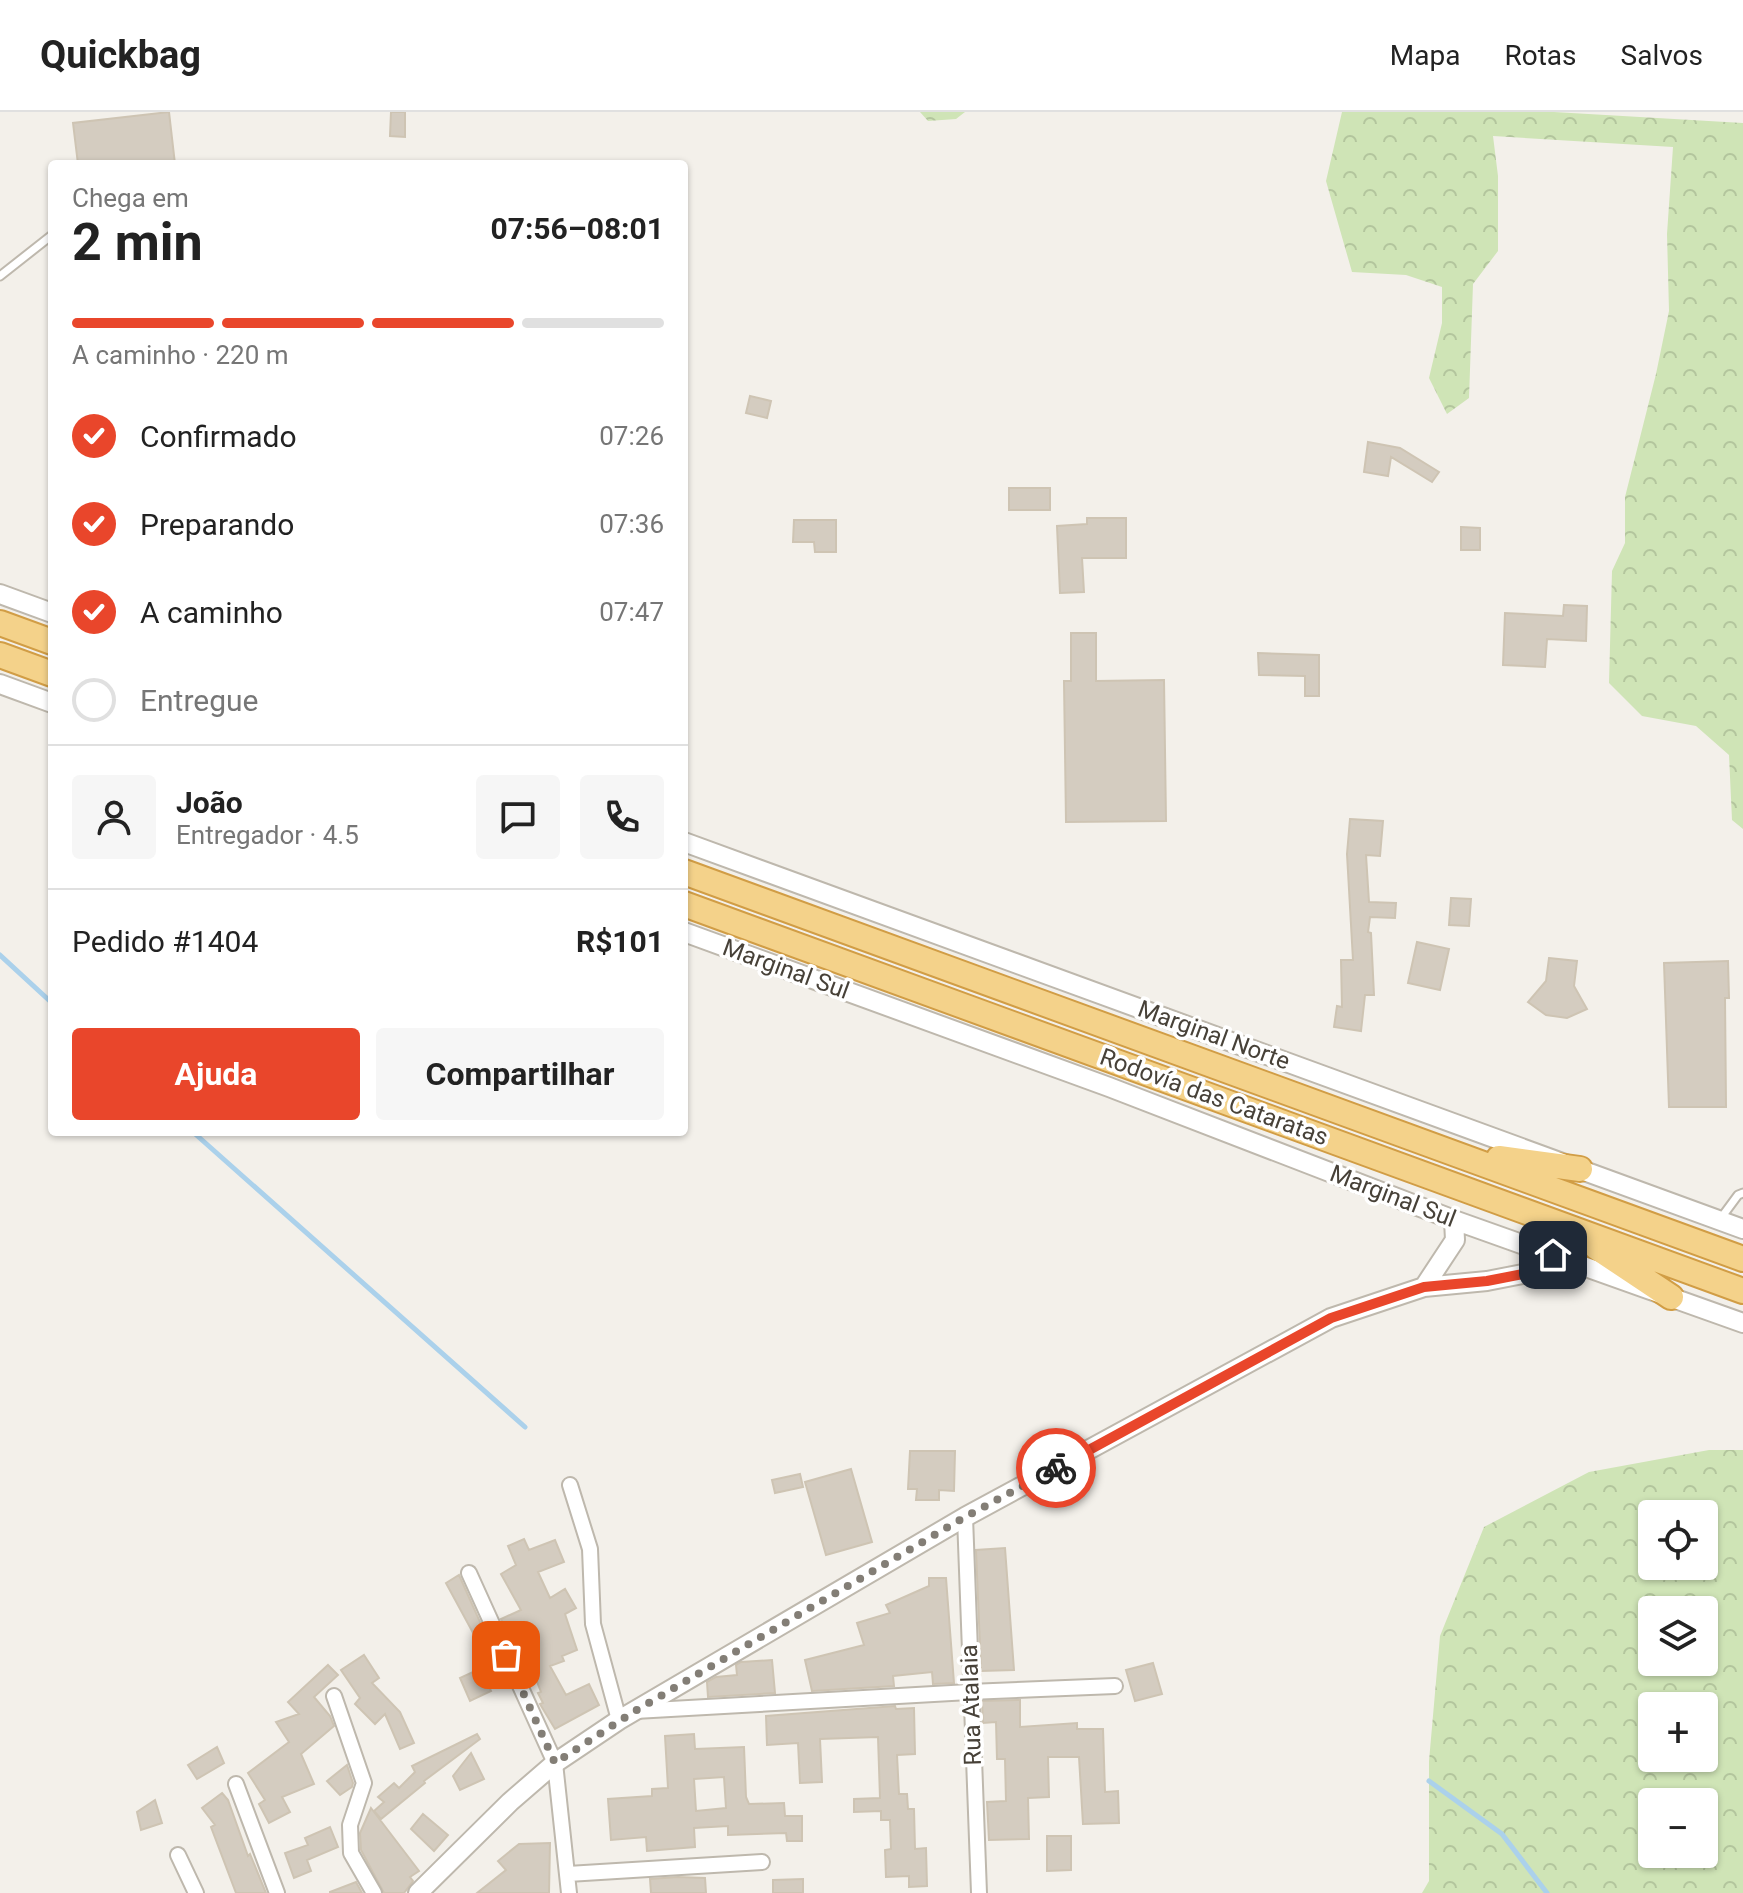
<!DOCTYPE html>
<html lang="pt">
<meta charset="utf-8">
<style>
:root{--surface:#fff;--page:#f6f6f6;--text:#222;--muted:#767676;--line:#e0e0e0;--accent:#e9462b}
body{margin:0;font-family:Roboto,sans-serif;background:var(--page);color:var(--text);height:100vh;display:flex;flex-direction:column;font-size:30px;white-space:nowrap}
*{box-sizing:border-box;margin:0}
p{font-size:26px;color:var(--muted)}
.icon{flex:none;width:44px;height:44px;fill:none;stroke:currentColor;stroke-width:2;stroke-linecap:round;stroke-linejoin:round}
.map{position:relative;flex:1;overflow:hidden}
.details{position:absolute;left:48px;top:48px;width:640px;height:976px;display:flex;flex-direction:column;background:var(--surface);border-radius:8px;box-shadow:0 2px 6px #0004}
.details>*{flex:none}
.buttons{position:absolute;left:1638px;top:1388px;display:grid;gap:16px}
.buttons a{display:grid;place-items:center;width:80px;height:80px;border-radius:8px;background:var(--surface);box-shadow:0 2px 6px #0004;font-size:40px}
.pin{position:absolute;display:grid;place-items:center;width:68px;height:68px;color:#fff;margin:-34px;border-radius:16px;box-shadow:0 4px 12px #0006}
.courier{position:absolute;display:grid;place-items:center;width:80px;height:80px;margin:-40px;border:6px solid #e9462b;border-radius:50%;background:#fff;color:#222;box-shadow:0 2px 10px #0007}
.headline em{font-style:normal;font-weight:700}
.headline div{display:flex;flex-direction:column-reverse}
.headline{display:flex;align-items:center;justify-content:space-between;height:136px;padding:0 24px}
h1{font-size:52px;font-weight:700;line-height:60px}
.bar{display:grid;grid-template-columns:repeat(4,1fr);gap:12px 8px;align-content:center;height:96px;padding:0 24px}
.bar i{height:10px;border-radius:6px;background:var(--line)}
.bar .active{background:var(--accent)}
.bar p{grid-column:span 4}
.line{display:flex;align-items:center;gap:20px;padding:0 24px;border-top:2px solid var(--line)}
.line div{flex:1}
.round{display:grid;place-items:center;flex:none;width:84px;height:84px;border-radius:8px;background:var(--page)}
ol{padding:0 24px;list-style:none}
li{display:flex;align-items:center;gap:24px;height:88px}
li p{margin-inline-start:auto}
li .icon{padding:8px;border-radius:50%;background:var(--accent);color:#fff;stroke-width:4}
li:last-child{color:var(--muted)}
li i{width:44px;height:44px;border:4px solid var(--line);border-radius:50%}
.primary-button{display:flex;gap:16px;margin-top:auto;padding:16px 24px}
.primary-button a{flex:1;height:92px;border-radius:8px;background:var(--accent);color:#fff;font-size:32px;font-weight:700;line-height:92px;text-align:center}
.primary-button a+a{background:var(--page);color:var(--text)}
header{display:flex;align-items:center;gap:48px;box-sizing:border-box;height:112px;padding:0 40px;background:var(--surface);border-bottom:2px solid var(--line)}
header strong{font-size:38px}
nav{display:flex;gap:44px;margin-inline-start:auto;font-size:28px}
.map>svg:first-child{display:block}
.forest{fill:url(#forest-crowns);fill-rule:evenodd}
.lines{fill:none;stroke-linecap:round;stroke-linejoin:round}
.stream{stroke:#abd1eb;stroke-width:5}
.building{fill:#d4ccc0;stroke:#cec4b3;stroke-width:2;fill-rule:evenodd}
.service-casing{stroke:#beb8ad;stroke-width:11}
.minor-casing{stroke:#beb8ad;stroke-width:18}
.tertiary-casing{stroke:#beb8ad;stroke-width:22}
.trunk-casing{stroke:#d19d45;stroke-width:28}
.service{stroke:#fff;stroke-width:7}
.minor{stroke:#fff;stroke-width:14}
.tertiary{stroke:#fff;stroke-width:18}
.trunk{stroke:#f4d28a;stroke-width:24}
.done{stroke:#837e76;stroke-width:8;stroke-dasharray:0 14.4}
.route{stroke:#e9462b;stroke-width:10}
.labels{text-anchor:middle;stroke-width:7;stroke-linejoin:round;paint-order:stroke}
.street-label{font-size:24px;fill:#474138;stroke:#fff}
</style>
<header>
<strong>Quickbag</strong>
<nav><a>Mapa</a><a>Rotas</a><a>Salvos</a></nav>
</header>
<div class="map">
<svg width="1743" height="1781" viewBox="0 0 1743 1781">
<defs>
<pattern id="forest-crowns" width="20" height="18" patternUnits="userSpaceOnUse" patternTransform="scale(2)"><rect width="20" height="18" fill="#cfe4b6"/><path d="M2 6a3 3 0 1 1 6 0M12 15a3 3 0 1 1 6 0" fill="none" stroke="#b3c59d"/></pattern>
</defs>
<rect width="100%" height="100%" fill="#f3f0ea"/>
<path class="forest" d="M 920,0 L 965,0 L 956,7 L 928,9 Z
M 1342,0 L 1554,0 L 1743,11 L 1743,717 L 1732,708 L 1729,643 L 1696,614 L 1642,604 L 1609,571 L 1612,459 L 1625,431 L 1625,385 L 1656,262 L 1669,199 L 1667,122 L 1673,35 L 1493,24 L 1498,64 L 1498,139 L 1473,172 L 1469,286 L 1447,302 L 1429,266 L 1442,211 L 1442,175 L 1406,163 L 1352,160 L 1326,69 Z
M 1709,1338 L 1743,1338 L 1743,1781 L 1422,1781 L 1429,1769 L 1429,1649 L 1440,1524 L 1484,1415 L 1589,1360 ZM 1652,1402 L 1704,1402 L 1704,1454 L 1652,1454 ZM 1704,1498 L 1704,1550 L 1652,1550 L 1652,1498 ZM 1652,1594 L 1704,1594 L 1704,1646 L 1652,1646 ZM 1652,1690 L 1704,1690 L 1704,1742 L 1652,1742 Z"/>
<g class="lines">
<path class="stream" d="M 0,843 L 52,891
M 193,1020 L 525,1315
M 1429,1669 L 1502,1722 L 1547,1781"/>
</g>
<path class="building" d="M 169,0 L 175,52 L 78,52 L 73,11 Z
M 391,0 L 405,0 L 405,25 L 390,24 Z
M 750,284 L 771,289 L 767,306 L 746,301 Z
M 1368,330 L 1400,336 L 1439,360 L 1432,370 L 1391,345 L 1388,364 L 1364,360 Z
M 1009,376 L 1050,376 L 1050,398 L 1009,398 Z
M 1087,406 L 1126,406 L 1126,446 L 1082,446 L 1084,480 L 1060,481 L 1057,414 L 1087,412 Z
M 794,408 L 836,408 L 836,440 L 815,440 L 814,430 L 793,430 Z
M 1461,415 L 1480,416 L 1480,438 L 1461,438 Z
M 1564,493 L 1587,494 L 1586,529 L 1547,527 L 1545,555 L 1503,553 L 1505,501 L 1563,504 Z
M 1071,521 L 1096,521 L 1096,569 L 1164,568 L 1166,709 L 1066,710 L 1064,569 L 1071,569 Z
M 1258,541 L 1319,543 L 1319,584 L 1305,584 L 1305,564 L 1259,563 Z
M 1350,707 L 1383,709 L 1380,744 L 1366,743 L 1369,790 L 1396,791 L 1395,806 L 1370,805 L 1368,820 L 1371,821 L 1374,883 L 1365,883 L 1361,919 L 1334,915 L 1337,894 L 1342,895 L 1341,848 L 1353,848 L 1347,742 Z
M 1451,786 L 1471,787 L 1469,814 L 1449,813 Z
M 1417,830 L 1449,837 L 1440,878 L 1408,871 Z
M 1549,846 L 1577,849 L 1574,874 L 1587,897 L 1567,906 L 1546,903 L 1528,890 L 1546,869 Z
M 1728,849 L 1729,886 L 1725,886 L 1726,995 L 1669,995 L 1664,851 Z
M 910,1339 L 955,1339 L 954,1379 L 939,1378 L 939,1388 L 916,1388 L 917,1377 L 908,1377 Z
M 851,1357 L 872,1430 L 826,1443 L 805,1370 Z
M 800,1362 L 803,1375 L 775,1381 L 772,1368 Z
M 524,1427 L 529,1438 L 555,1428 L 564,1450 L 538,1460 L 550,1486 L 565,1477 L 576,1496 L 565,1502 L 577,1538 L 562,1544 L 564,1549 L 550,1554 L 566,1583 L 589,1572 L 599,1593 L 555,1617 L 540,1592 L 543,1591 L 538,1581 L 541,1580 L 520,1527 L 512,1531 L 501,1507 L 521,1498 L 501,1462 L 516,1453 L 508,1434 Z
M 1005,1436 L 1014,1558 L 981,1559 L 976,1438 Z
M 459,1463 L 493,1539 L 485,1543 L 446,1471 Z
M 929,1466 L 946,1466 L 954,1571 L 933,1572 L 932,1560 L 893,1564 L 894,1574 L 812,1579 L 805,1548 L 864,1533 L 857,1511 L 890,1501 L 886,1493 L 929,1474 Z
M 364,1543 L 379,1566 L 372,1571 L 400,1600 L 414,1631 L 400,1637 L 385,1602 L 375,1612 L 355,1592 L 360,1586 L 341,1558 Z
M 772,1548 L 775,1581 L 708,1585 L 707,1570 L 716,1565 L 737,1563 L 736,1553 L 741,1550 Z
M 1153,1551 L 1162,1582 L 1135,1589 L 1126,1558 Z
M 328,1553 L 338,1563 L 314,1585 L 330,1604 L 334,1614 L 301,1642 L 314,1672 L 282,1685 L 290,1700 L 269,1711 L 259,1692 L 265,1688 L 248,1661 L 289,1630 L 276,1610 L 299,1602 L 288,1590 Z
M 488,1553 L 495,1566 L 487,1570 L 491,1579 L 470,1589 L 460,1566 Z
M 1020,1588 L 1020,1615 L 1077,1611 L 1077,1617 L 1103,1617 L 1105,1680 L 1118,1679 L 1119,1711 L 1083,1712 L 1079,1645 L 1048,1645 L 1049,1685 L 1028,1686 L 1029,1727 L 989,1728 L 987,1690 L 1006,1689 L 1005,1647 L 997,1647 L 996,1610 L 983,1611 L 982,1589 Z
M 895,1594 L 896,1597 L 914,1596 L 915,1642 L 897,1643 L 899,1682 L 907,1682 L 908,1697 L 914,1697 L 915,1737 L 926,1736 L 927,1774 L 909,1775 L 909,1764 L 886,1765 L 885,1738 L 891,1737 L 890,1708 L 881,1708 L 881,1699 L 854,1700 L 854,1687 L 880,1686 L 878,1625 L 820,1627 L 822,1670 L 800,1671 L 798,1631 L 767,1633 L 766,1604 Z
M 477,1622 L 480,1627 L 424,1669 L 425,1671 L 381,1707 L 374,1699 L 384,1690 L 378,1685 L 394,1671 L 399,1676 L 415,1660 L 412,1654 Z
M 694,1622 L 695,1637 L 744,1635 L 746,1685 L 749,1692 L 784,1691 L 785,1704 L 802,1704 L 802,1729 L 787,1729 L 786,1721 L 728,1723 L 728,1714 L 694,1716 L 695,1735 L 647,1739 L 646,1725 L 611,1728 L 608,1687 L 652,1684 L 652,1677 L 668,1676 L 665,1624 ZM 724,1665 L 726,1696 L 696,1699 L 694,1667 Z
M 217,1635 L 224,1651 L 197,1667 L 188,1653 Z
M 471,1641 L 484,1667 L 460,1678 L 453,1664 Z
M 347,1653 L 353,1671 L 352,1675 L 340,1683 L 327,1669 Z
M 222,1681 L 228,1688 L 248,1744 L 250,1742 L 266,1781 L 236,1781 L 211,1715 L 215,1713 L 202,1696 Z
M 155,1688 L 162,1711 L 141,1718 L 137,1700 Z
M 371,1696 L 419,1759 L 410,1765 L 413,1769 L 404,1781 L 384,1781 L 361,1738 L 360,1721 Z
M 423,1702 L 448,1723 L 434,1739 L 411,1717 Z
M 330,1715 L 338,1735 L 307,1748 L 311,1759 L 294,1766 L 285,1741 L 308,1733 L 305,1726 Z
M 1047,1724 L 1071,1724 L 1071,1758 L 1047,1759 Z
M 550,1731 L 549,1781 L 477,1781 L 506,1758 L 498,1749 L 519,1732 Z
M 678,1765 L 705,1766 L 706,1781 L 651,1781 L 650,1767 Z
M 803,1767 L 803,1781 L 773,1781 L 773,1768 Z
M 356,1770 L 362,1781 L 330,1781 L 330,1780 Z"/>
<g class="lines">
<defs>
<path id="service" d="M 0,164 L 52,123
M 1721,1106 L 1738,1083 L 1743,1081"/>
<path id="minor" d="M 570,1373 L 590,1437 L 593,1512 L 619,1608
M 965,1405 L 979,1781
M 469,1461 L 555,1651 L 569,1781
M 334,1584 L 364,1671 L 350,1713 L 351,1741 L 374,1781
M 635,1599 L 969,1580 L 1115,1574
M 236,1672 L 277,1781
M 178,1743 L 196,1781
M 568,1762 L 762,1750"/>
<path id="tertiary" d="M 0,482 L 52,501
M 0,572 L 52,591
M 684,730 L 1743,1117
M 684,820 L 1109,975 L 1454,1108 L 1743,1211
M 1424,1175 L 1455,1128 L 1454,1108
M 418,1781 L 510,1690 L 555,1651 L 619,1608 L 965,1405 L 1331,1206 L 1424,1175 L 1487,1169 L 1533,1160 L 1553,1143"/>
<path id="trunk" d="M 0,511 L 52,530
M 0,543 L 52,562
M 684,760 L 1743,1147
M 684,792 L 1743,1179
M 1499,1046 L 1580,1057
M 1596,1135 L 1671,1185"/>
</defs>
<use href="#service" class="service-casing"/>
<use href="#minor" class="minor-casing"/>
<use href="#tertiary" class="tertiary-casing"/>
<use href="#trunk" class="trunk-casing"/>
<use href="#service" class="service"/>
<use href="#minor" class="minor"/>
<use href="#tertiary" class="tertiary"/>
<use href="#trunk" class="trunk"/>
</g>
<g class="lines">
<path class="done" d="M 506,1543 L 555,1651 L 635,1599 L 965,1405 L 1056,1356"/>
<path class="route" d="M 1056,1356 L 1331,1206 L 1424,1175 L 1487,1169 L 1533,1160 L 1553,1143"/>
</g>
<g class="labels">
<g class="street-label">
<text transform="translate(786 857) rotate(20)" y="8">Marginal Sul</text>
<text transform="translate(1214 923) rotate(20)" y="8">Marginal Norte</text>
<text transform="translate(1214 985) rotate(20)" y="8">Rodovía das Cataratas</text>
<text transform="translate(1393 1084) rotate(21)" y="8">Marginal Sul</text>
<text transform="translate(971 1593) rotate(-92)" y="8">Rua Atalaia</text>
</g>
</g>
</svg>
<div class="buttons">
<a><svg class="icon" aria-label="locate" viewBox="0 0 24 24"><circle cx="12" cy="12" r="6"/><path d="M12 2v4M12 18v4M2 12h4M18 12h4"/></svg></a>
<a><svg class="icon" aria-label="layers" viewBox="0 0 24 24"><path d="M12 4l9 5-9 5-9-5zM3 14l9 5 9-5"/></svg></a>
<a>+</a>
<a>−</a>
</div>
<div class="pin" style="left:506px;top:1543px;background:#ea580c"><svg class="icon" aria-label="bag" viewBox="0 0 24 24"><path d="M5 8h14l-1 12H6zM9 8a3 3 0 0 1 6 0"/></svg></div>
<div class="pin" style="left:1553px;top:1143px;background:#1f2937"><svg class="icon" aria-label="home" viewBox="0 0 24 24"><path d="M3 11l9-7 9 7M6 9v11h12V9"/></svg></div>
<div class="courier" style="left:1056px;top:1356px"><svg class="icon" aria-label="bike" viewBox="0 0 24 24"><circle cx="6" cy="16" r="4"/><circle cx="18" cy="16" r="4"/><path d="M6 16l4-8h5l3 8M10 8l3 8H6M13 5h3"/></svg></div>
<section class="details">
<div class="headline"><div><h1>2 min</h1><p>Chega em</p></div><em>07:56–08:01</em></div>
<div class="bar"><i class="active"></i><i class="active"></i><i class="active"></i><i></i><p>A caminho · 220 m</p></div>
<ol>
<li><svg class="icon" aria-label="check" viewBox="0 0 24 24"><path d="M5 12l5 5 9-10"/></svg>Confirmado<p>07:26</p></li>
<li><svg class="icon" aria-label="check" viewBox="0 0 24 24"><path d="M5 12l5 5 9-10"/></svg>Preparando<p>07:36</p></li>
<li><svg class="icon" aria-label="check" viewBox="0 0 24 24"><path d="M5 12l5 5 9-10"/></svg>A caminho<p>07:47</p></li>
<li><i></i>Entregue</li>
</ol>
<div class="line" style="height:144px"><a class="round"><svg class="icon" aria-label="person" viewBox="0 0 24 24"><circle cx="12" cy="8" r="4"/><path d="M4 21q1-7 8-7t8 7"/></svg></a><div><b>João</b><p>Entregador · 4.5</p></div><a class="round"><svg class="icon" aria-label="chat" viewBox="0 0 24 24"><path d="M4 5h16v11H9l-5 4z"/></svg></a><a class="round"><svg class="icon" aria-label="phone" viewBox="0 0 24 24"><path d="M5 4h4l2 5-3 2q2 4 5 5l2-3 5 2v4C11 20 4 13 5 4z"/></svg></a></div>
<div class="line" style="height:104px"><div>Pedido #1404</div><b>R$101</b></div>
<div class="primary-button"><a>Ajuda</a><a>Compartilhar</a></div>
</section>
</div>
